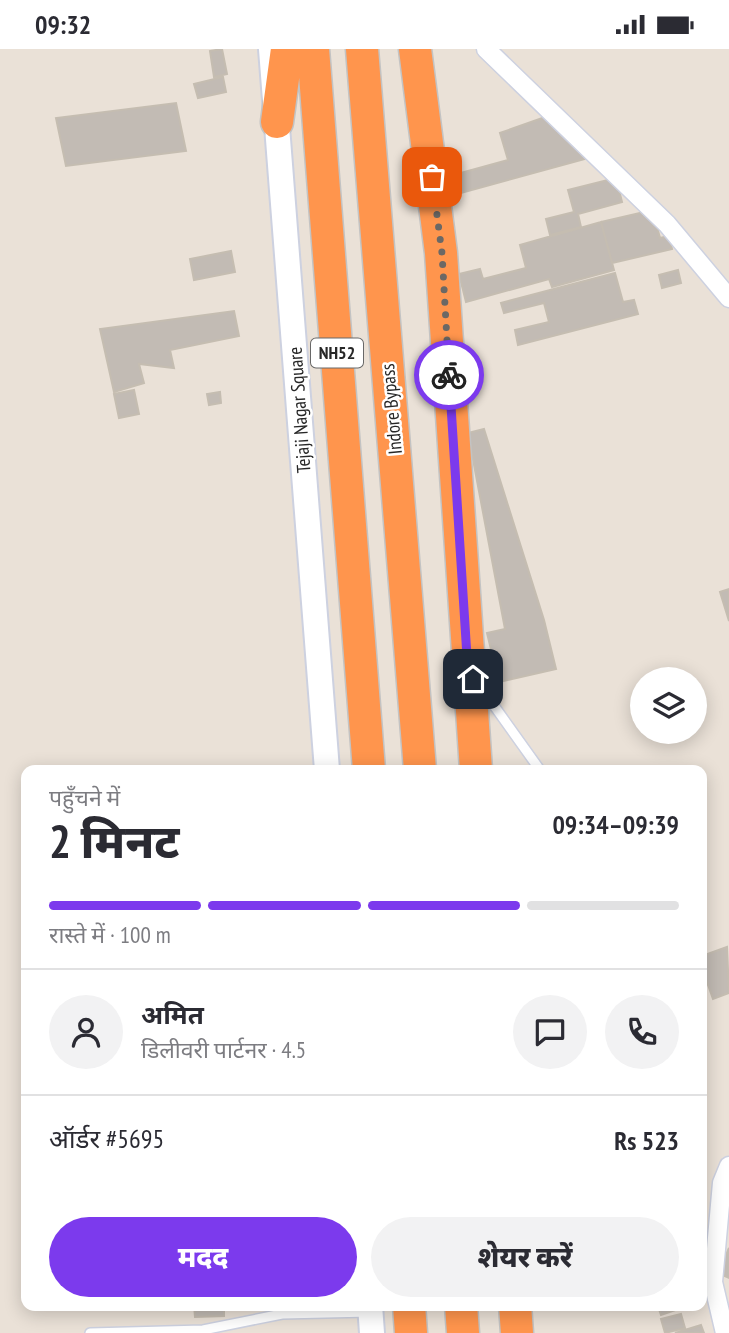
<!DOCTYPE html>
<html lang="hi">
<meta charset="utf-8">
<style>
:root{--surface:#fff;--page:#f2f2f3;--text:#2b2b33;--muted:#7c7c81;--line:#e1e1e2;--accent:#7c3aed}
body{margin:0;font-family:"PT Sans Narrow","Noto Sans Devanagari",sans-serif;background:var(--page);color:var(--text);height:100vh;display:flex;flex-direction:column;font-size:26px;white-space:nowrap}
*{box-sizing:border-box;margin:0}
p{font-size:23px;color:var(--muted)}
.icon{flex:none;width:38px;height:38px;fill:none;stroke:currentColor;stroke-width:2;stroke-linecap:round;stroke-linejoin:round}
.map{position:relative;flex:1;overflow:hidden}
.details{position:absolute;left:21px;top:716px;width:686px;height:546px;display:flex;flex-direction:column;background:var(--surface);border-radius:14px;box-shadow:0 4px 18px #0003}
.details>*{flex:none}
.controls{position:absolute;left:630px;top:618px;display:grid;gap:14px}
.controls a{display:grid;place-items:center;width:77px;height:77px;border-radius:50%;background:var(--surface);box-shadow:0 4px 18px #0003;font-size:35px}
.pin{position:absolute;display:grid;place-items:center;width:60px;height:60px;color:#fff;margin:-30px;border-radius:14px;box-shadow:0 4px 10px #0006}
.courier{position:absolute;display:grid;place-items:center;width:70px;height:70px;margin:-35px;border:5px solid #7c3aed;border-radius:50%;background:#fff;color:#222;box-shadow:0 2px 9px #0007}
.headline em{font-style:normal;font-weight:800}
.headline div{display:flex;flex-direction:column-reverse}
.headline{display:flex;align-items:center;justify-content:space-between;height:119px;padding:0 28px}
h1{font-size:46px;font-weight:800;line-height:52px}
.bar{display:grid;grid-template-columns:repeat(4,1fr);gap:10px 7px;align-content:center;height:84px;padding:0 28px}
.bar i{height:9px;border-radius:5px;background:var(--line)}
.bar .current{background:var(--accent)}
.bar p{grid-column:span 4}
.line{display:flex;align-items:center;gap:18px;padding:0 28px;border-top:2px solid var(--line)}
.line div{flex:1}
.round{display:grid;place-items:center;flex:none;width:74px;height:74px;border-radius:37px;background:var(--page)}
.primary-button{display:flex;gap:14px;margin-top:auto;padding:14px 28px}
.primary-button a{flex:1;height:80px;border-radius:42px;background:var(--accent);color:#fff;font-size:28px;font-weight:800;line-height:80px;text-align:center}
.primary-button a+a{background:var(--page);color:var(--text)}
.status{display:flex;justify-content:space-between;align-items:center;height:49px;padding:0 35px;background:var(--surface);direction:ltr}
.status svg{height:19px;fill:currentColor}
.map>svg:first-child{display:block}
.building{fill:#c2bbb4;stroke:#c5bdb1;stroke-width:2}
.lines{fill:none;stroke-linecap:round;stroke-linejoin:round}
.lane-casing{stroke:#cdd1e0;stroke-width:12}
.street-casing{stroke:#cdd1e0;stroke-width:21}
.secondary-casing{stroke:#cdd1e0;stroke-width:28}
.highway-casing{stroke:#c3c3c3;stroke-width:35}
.lane{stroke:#fff;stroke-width:9}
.street{stroke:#fff;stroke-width:18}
.secondary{stroke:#fff;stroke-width:24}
.highway{stroke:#ff954d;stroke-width:32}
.done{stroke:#6b6865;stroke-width:7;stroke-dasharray:0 12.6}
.route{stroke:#7c3aed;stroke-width:9}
.labels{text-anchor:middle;stroke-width:5;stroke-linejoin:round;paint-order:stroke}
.shield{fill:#fff;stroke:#686868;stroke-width:2}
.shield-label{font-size:18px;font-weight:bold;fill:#272727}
.street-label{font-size:19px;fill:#272727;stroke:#fff}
</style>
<div class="status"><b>09:32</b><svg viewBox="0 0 49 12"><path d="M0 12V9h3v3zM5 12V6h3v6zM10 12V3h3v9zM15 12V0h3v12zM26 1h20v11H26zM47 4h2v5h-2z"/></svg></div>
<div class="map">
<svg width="729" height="1284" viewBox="0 0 729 1284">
<rect width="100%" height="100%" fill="#eae1d7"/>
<path class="building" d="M 222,0 L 227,25 L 214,28 L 210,2 Z
M 223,28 L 226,43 L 198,49 L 194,35 Z
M 176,54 L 186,102 L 66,117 L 56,69 Z
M 551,66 L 592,108 L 457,145 L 450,127 L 508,111 L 500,84 Z
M 616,129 L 622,153 L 578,165 L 581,178 L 550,186 L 546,170 L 574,163 L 568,141 Z
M 648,162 L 661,177 L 657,178 L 660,189 L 669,187 L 672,200 L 612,214 L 601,173 Z
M 601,173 L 614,221 L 552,238 L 549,230 L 466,253 L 459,225 L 480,220 L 483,230 L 526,219 L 520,196 Z
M 231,202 L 235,223 L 194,231 L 190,210 Z
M 678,221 L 681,234 L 662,239 L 659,226 Z
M 615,224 L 623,253 L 634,251 L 638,265 L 518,296 L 515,281 L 549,273 L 544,254 L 504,264 L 501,254 Z
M 234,262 L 239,287 L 170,301 L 174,319 L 139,315 L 144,334 L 114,343 L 100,280 Z
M 134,341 L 139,365 L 119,369 L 114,345 Z
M 220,343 L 221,354 L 209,356 L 207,345 Z
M 484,380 L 544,571 L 556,620 L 499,633 L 487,584 L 505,580 L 468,384 Z
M 729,540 L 729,572 L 720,543 Z
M 727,898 L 729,944 L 713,950 L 702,919 L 702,907 Z
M 729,1199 L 729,1229 L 718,1224 Z
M 194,1256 L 224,1256 L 224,1267 L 195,1268 Z
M 669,1256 L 690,1256 L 661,1266 L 659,1260 Z
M 681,1265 L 685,1279 L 665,1284 L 661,1270 Z
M 701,1276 L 704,1284 L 675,1284 Z"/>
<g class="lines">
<defs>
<path id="lane" d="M 480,637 L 540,721
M 90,1284 L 203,1281 L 282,1265 L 370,1263"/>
<path id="street" d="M 486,0 L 667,175 L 729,249
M 725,1284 L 713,1233 L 722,1134 L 729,1117"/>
<path id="secondary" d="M 271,0 L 327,721
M 370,1256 L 372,1284"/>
<path id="highway" d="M 313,0 L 369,721
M 362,0 L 420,721
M 415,0 L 441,204 L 476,721
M 277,73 L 287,0
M 409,1256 L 411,1284
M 461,1256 L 463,1284
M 515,1256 L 517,1284"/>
</defs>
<use href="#lane" class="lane-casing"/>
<use href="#street" class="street-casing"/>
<use href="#secondary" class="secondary-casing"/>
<use href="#highway" class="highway-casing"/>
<use href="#lane" class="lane"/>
<use href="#street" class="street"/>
<use href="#secondary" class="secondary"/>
<use href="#highway" class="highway"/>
</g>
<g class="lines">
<path class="done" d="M 432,128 L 442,204 L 449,326"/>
<path class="route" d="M 449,326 L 468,623 L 473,630"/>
</g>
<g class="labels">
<rect class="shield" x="311" y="289.5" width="52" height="29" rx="5"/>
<g class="shield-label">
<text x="337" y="310">NH52</text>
</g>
<g class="street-label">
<text transform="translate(391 360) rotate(-95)" y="7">Indore Bypass</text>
<text transform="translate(299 361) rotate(-94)" y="7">Tejaji Nagar Square</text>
</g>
</g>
</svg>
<div class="controls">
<a><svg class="icon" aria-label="layers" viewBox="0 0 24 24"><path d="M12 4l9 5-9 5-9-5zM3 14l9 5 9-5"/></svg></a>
</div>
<div class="pin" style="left:432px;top:128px;background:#ea580c"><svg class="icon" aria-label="bag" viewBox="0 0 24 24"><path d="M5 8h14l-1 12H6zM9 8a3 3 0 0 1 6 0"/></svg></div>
<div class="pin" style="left:473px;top:630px;background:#1f2937"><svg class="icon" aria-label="home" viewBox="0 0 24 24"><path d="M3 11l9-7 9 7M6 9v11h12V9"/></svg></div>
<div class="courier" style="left:449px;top:326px"><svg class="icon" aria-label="bike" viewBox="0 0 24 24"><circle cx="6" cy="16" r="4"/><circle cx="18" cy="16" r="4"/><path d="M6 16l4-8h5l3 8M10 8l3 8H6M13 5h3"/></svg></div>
<section class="details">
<div class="headline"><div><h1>2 मिनट</h1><p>पहुँचने में</p></div><em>09:34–09:39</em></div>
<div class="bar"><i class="current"></i><i class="current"></i><i class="current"></i><i></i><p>रास्ते में · 100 m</p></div>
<div class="line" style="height:126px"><a class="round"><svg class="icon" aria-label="person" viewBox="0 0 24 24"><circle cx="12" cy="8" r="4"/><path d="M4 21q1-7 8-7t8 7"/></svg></a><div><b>अमित</b><p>डिलीवरी पार्टनर · 4.5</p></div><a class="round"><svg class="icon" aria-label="chat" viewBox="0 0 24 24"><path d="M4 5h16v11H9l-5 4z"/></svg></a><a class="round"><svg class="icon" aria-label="phone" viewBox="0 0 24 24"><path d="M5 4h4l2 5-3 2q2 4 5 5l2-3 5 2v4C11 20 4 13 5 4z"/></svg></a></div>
<div class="line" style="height:91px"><div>ऑर्डर #5695</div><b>Rs 523</b></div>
<div class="primary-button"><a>मदद</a><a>शेयर करें</a></div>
</section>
</div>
